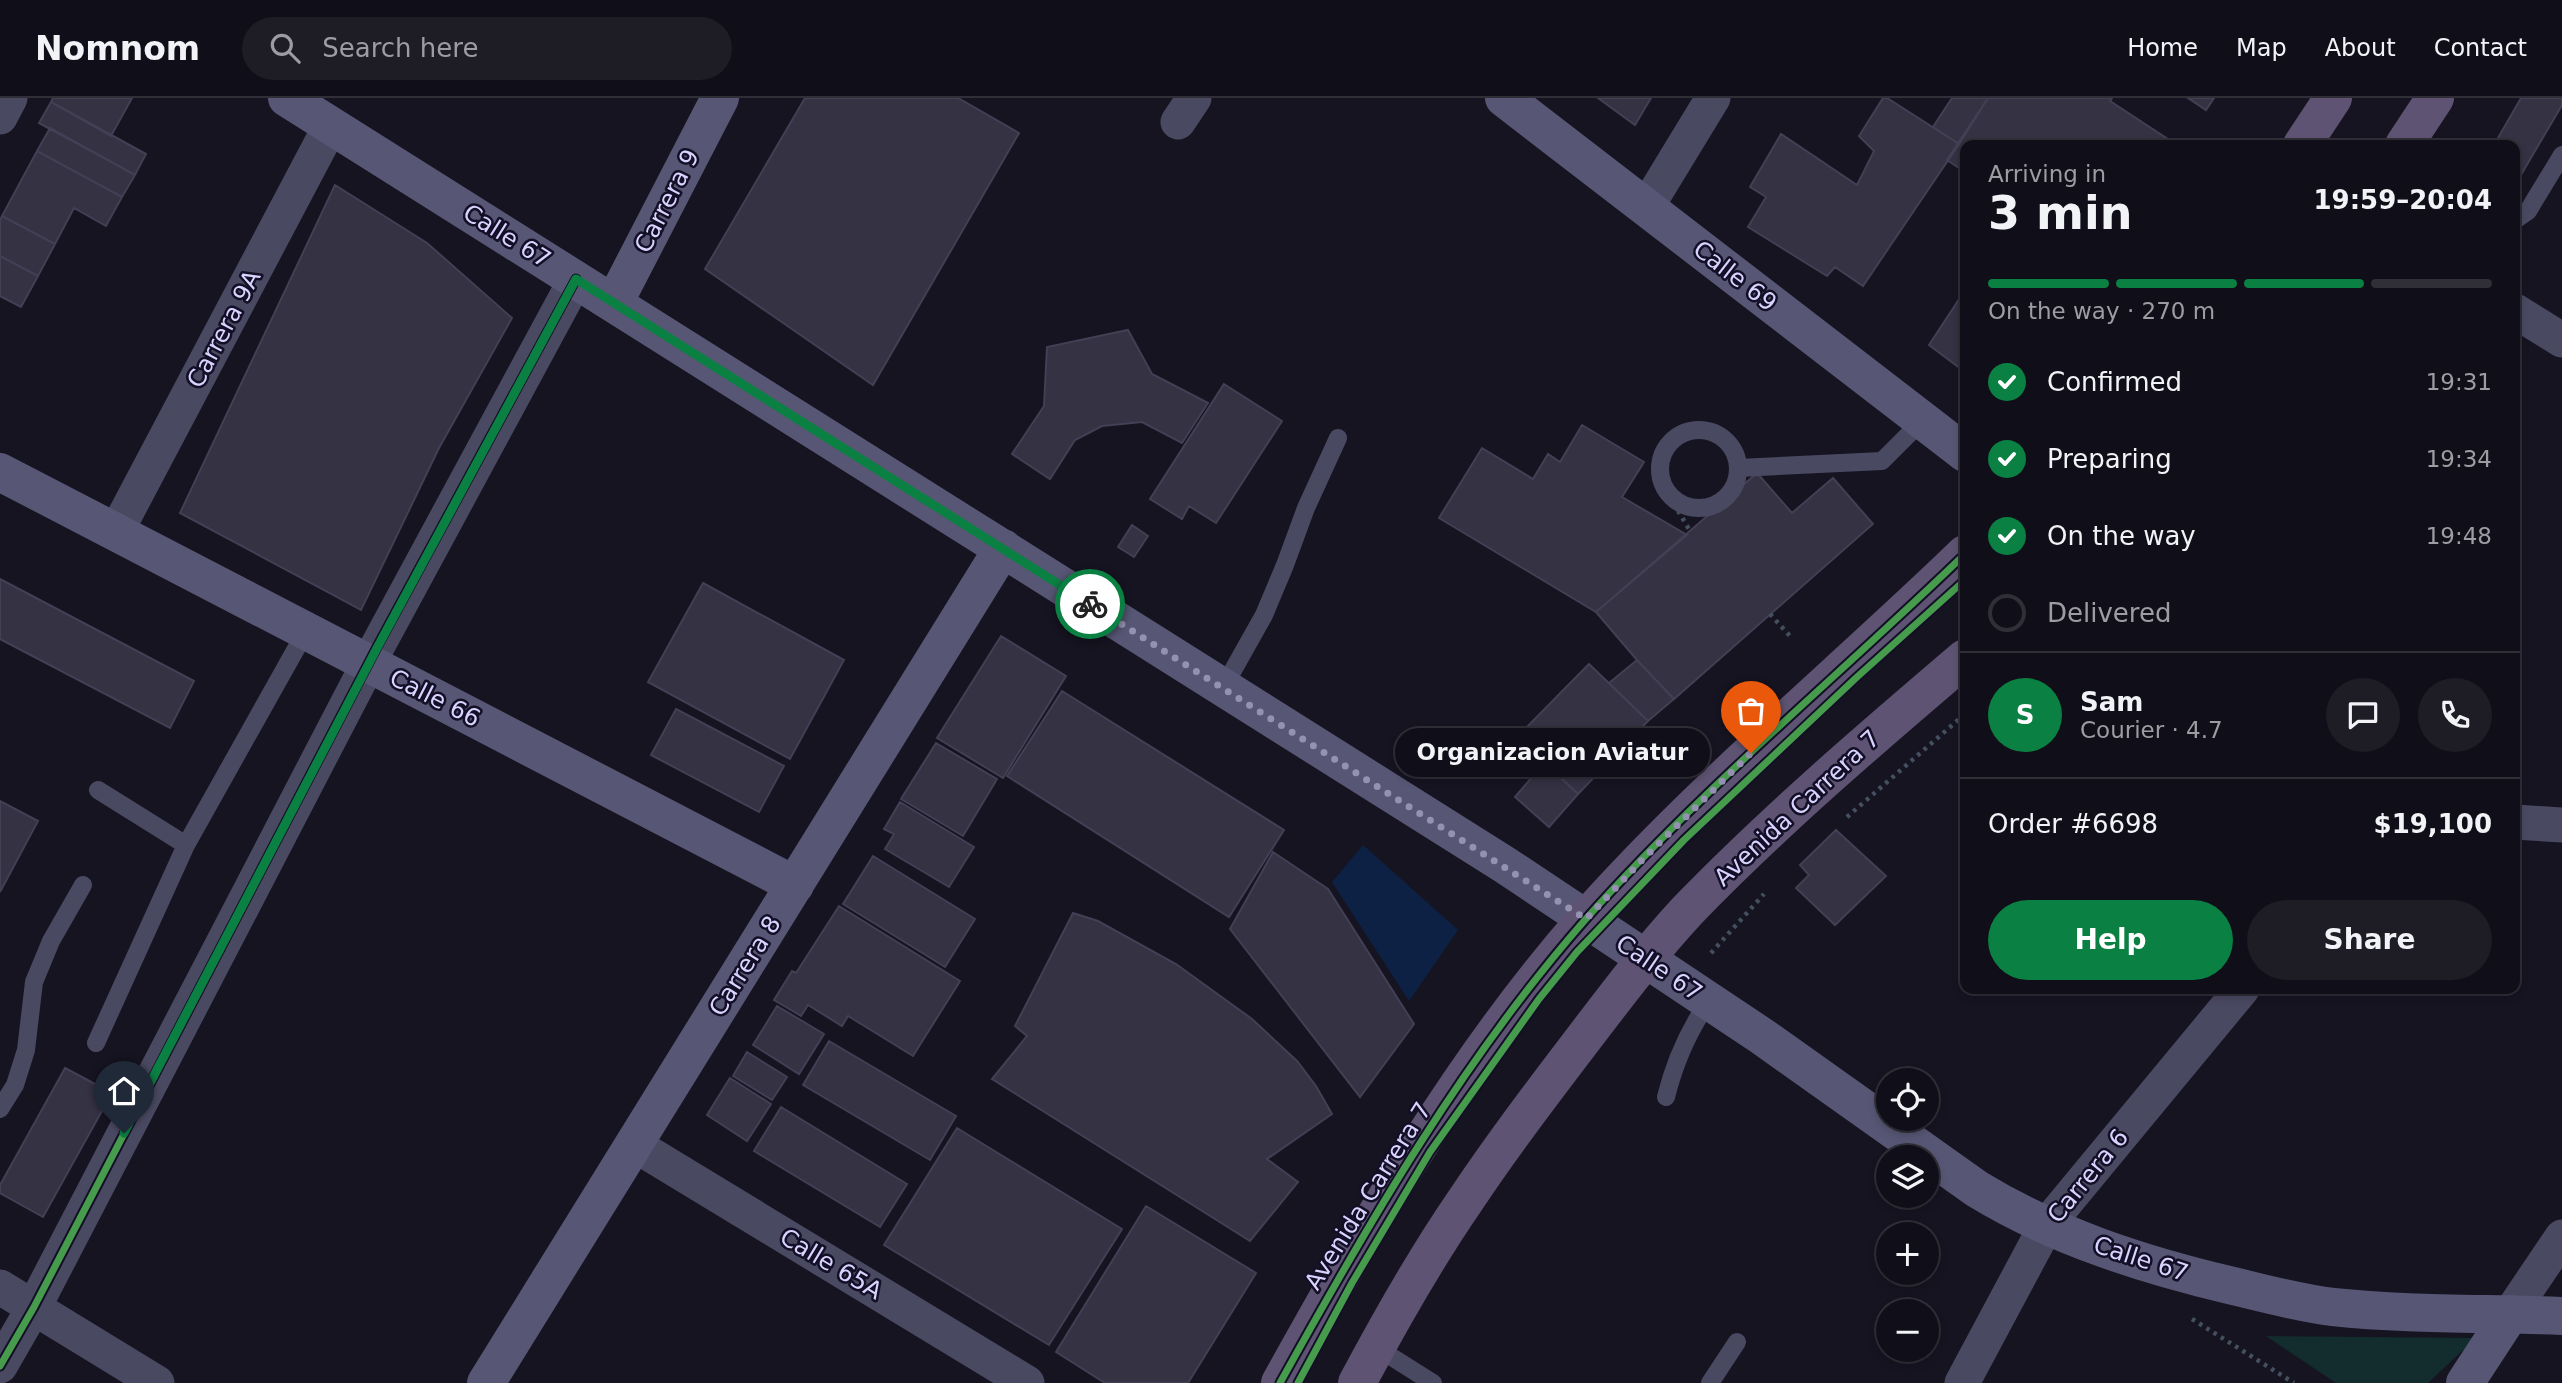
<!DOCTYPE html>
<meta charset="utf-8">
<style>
:root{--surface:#100f19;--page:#1e1d26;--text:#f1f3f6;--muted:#9c9ca2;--line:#302f38;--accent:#0b8043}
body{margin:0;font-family:"DejaVu Sans",sans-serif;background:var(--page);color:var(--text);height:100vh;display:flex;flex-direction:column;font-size:26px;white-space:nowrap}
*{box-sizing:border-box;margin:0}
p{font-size:23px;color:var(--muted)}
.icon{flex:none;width:38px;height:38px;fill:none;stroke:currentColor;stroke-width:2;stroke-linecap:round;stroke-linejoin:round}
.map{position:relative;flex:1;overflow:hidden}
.drawer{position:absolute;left:1960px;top:42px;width:560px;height:854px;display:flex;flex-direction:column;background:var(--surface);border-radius:14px;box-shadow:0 4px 10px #0003,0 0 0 2px var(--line)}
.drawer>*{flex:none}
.fabs{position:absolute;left:1876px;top:970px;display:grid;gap:14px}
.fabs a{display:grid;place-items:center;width:63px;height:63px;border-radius:50%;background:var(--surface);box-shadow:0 4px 10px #0003,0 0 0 2px var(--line);font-size:35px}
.pin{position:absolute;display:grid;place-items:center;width:60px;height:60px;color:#fff;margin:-72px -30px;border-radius:50% 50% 50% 0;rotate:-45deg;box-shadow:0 0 7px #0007}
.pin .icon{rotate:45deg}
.courier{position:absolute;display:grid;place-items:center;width:70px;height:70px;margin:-35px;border:5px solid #0b8043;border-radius:50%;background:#fff;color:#222;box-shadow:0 2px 9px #0007}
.bubble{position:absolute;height:49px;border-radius:24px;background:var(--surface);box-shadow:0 4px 10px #0003,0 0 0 2px var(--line);font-size:23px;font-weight:600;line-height:49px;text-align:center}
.head em{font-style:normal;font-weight:600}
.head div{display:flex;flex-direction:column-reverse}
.head{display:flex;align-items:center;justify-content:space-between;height:119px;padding:0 28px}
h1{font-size:46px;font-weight:600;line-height:52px}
.bar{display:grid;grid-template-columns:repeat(4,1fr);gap:10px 7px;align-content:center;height:84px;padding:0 28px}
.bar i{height:9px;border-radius:5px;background:var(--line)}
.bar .active{background:var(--accent)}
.bar p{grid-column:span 4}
.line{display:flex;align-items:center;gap:18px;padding:0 28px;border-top:2px solid var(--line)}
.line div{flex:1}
.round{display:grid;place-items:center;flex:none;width:74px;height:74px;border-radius:37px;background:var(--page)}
ol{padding:0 28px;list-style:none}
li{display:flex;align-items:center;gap:21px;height:77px}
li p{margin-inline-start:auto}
li .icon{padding:7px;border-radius:50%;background:var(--accent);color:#fff;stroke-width:4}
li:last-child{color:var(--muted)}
li i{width:38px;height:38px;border:4px solid var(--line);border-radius:50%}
.cta{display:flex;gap:14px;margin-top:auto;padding:14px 28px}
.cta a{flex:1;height:80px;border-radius:42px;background:var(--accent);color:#fff;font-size:28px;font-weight:600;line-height:80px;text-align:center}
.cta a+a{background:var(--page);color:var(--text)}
header{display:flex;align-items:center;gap:42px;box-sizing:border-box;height:98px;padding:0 35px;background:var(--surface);border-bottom:2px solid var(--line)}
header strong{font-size:33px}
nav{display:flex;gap:38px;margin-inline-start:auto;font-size:24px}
.search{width:490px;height:63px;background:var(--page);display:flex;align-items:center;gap:18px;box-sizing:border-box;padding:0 24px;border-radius:38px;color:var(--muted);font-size:26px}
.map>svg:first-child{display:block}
.green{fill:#132c2d}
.water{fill:#0d2144}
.building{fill:#343243;stroke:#433f54;stroke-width:2}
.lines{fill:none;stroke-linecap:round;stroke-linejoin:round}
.path{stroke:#44505f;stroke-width:4.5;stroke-dasharray:3.5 5;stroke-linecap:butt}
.lane{stroke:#4a4962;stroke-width:18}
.street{stroke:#4a4962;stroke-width:35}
.secondary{stroke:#575674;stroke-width:38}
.primary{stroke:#5e5373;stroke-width:38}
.cycleway-casing{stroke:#130f26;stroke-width:11}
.cycleway{stroke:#469c4c;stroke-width:7}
.done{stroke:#9591b1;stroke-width:7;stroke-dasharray:0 12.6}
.route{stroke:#0b8043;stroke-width:9}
.labels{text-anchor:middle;stroke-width:5;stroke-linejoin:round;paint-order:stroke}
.street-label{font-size:24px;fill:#d9d4ff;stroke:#130f26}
</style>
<header>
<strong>Nomnom</strong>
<div class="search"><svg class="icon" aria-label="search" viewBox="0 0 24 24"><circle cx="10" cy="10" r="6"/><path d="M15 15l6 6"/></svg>Search here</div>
<nav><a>Home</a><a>Map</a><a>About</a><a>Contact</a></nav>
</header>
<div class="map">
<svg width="2562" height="1285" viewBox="0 0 2562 1285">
<rect width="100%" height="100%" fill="#161421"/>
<path class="green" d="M 2266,1238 L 2476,1240 L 2428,1285 L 2336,1285 Z"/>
<path class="water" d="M 1363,747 L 1458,832 L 1409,903 L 1332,784 Z"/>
<path class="building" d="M 53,0 L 132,0 L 111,38 L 51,4 Z
M 805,0 L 958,0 L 1019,35 L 873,287 L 705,171 Z
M 1598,0 L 1651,0 L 1635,27 Z
M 1883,0 L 1887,0 L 1959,46 L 1863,188 L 1835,169 L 1827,178 L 1748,129 L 1766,99 L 1750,89 L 1781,36 L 1857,87 L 1874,53 L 1859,38 Z
M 1952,0 L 1988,0 L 1959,46 L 1933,29 Z
M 1988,0 L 2112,0 L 2110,3 L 2177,47 L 1965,47 L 1965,74 L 1947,62 Z
M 2188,0 L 2214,0 L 2206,12 Z
M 2521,0 L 2562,0 L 2562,7 L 2515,87 L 2515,47 L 2494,47 Z
M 51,4 L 146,56 L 135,77 L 39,25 Z
M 50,30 L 135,77 L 122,99 L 37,53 Z
M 37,53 L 122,99 L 106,128 L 74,110 L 55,146 L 2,118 Z
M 335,87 L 427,145 L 512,220 L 439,350 L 361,512 L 180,415 Z
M 2,118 L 55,146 L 38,178 L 0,158 L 0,122 Z
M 0,158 L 38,178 L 21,209 L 0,198 Z
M 1965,192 L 1965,274 L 1929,247 Z
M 1128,232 L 1152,276 L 1208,305 L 1182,345 L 1142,324 L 1102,328 L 1075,342 L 1050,381 L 1012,356 L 1044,308 L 1047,249 Z
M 1224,286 L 1282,323 L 1216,425 L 1189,408 L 1182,421 L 1150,401 Z
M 1582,327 L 1644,364 L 1622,399 L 1687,437 L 1596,514 L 1439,420 L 1482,350 L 1533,381 L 1548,356 L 1560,364 Z
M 1757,375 L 1792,415 L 1833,380 L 1873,426 L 1674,601 L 1637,562 L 1596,514 Z
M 1132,427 L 1148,438 L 1134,459 L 1118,449 Z
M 0,481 L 194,583 L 170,630 L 0,541 Z
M 703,485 L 844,562 L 790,661 L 648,584 Z
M 1001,538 L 1066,578 L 1003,680 L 937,640 Z
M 1637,562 L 1674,601 L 1648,623 L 1609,585 Z
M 1589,566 L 1648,623 L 1578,696 L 1518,638 Z
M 1062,593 L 1284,732 L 1229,819 L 1007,678 Z
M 676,611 L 784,668 L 759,714 L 651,657 Z
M 936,645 L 997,681 L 963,738 L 901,701 Z
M 1544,665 L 1578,696 L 1549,729 L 1515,699 Z
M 0,703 L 38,723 L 0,794 Z
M 900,704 L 974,749 L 949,789 L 885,751 L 894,736 L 884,731 Z
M 1836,732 L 1886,778 L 1835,827 L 1796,790 L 1809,777 L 1800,767 Z
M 1273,754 L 1328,791 L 1414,926 L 1360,999 L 1230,831 Z
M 873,758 L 975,821 L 945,869 L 843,806 Z
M 839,808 L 960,883 L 913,958 L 848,918 L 842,928 L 808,907 L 801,918 L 774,902 L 792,873 L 796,875 Z
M 1073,815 L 1098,823 L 1176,866 L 1252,921 L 1297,963 L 1316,988 L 1332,1016 L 1267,1061 L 1298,1084 L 1250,1143 L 992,981 L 1027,938 L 1015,928 Z
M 777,908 L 824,936 L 799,976 L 753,947 Z
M 829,943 L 956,1018 L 930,1062 L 803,987 Z
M 747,954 L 787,979 L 772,1002 L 733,978 Z
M 65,970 L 112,995 L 43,1119 L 0,1095 L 0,1087 Z
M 730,980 L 771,1006 L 747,1043 L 707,1017 Z
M 781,1009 L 907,1086 L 880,1129 L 754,1053 Z
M 957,1030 L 1122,1131 L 1049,1247 L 884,1147 Z
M 1146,1108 L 1256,1175 L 1188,1285 L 1105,1285 L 1056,1254 Z"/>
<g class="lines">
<path class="path" d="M 1665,391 L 1690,433
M 1770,516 L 1790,538
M 1847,719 L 1965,616
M 1711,855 L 1764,796
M 2192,1221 L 2294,1285"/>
<path class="lane" d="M 2515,122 L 2528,113 L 2562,57
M1660 371a39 39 0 1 1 78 0a39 39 0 1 1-78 0Z
M 1738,370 L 1882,363 L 1923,322
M 1223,590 L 1264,517 L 1285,467 L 1306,410 L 1338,340
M 98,692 L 186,747 L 306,533
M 96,945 L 186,747
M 1666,999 C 1675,963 1688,933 1709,903
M 0,1011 L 15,987 L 26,952 L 34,884 L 51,843 L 83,787
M 1376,1249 L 1433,1285
M 1710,1285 L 1737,1244"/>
<path class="street" d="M 0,19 L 10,0
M 1178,24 L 1194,0
M 1646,110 L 1713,0
M 2515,213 L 2562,242
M 116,434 L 331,27
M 2515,724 L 2562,727
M 635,1047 L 1027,1285
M 0,1189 L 157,1285
M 2510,1216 L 2562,1139
M 0,1268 L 34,1209 L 377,549 L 576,181
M 1962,1285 L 2046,1128 L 2242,891"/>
<path class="secondary" d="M 287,0 L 1505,767 L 1763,939 L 1977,1091 C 2054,1138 2141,1166 2229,1187 C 2263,1195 2298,1205 2333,1209 C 2409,1217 2486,1215 2562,1218
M 1504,0 L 1965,355
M 614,205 L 720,0
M 0,374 L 795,787
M 486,1285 L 1003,450
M 2465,1285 L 2510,1216"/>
<path class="primary" d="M 2302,47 L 2333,0
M 2404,47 L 2435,0
M 1280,1285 C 1369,1124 1463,961 1585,822 C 1702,690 1839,578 1965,456
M 1357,1285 C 1390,1223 1425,1161 1465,1103 C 1503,1046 1545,991 1587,936 C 1619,894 1651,852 1687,813 C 1774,723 1870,641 1965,560"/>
<defs>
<path id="cycleway" d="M 0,1268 L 34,1209 L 377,549 L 576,181
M 1280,1285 C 1369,1124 1463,961 1585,822 C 1702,690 1839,578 1965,456
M 1298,1285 L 1352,1185 L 1430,1054 L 1539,901 L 1577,854 L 1684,742 L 1857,579 L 1965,482"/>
</defs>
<use href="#cycleway" class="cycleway-casing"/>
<use href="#cycleway" class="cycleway"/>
</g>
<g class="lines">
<path class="done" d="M 1090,506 L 1586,821 L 1644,760 L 1751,655"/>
<path class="route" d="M 124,1035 L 377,550 L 576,181 L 1090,506"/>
</g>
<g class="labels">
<g class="street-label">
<text transform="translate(667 103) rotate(-63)" y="8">Carrera 9</text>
<text transform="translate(507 138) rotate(32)" y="8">Calle 67</text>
<text transform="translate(1735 178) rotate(38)" y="8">Calle 69</text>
<text transform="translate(224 231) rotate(-62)" y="8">Carrera 9A</text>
<text transform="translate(435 600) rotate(27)" y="8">Calle 66</text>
<text transform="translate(1797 710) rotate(-43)" y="8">Avenida Carrera 7</text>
<text transform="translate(745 868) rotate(-58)" y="8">Carrera 8</text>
<text transform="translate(1659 870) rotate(34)" y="8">Calle 67</text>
<text transform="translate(2088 1078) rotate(-51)" y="8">Carrera 6</text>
<text transform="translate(1368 1098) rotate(-58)" y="8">Avenida Carrera 7</text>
<text transform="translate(2141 1161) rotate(18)" y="8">Calle 67</text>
<text transform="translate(831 1166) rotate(31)" y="8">Calle 65A</text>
</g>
</g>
</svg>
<div class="fabs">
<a><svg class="icon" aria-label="locate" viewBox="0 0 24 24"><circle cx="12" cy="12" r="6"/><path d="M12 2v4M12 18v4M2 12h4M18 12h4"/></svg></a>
<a><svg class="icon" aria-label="layers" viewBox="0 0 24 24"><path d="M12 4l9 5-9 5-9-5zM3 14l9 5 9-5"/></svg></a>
<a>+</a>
<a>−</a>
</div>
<div class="pin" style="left:1751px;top:655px;background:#ea580c"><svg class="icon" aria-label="bag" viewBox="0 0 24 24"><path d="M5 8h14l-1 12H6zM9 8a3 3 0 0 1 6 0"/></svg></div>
<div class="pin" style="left:124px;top:1035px;background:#1f2937"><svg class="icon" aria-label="home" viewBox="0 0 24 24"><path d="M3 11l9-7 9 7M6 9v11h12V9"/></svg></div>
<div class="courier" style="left:1090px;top:506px"><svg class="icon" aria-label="bike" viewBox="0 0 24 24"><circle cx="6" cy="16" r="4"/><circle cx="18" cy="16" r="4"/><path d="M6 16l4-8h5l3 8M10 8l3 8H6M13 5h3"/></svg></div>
<div class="bubble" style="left:1395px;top:630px;width:315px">Organizacion Aviatur</div>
<section class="drawer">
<div class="head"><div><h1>3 min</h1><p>Arriving in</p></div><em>19:59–20:04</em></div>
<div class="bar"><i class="active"></i><i class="active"></i><i class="active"></i><i></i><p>On the way · 270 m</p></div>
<ol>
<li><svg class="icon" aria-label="check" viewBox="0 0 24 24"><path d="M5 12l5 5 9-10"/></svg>Confirmed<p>19:31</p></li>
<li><svg class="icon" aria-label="check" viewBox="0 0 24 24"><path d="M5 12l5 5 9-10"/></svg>Preparing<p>19:34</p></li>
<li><svg class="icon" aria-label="check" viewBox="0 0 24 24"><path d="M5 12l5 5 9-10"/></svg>On the way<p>19:48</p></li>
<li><i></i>Delivered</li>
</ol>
<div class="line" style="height:126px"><b class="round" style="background:var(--accent);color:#fff">S</b><div><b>Sam</b><p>Courier · 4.7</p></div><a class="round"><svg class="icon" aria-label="chat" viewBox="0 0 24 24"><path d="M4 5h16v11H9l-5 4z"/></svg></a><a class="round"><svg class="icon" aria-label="phone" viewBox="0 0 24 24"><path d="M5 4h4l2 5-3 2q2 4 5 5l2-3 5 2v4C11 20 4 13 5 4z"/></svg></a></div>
<div class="line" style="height:91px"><div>Order #6698</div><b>$19,100</b></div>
<div class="cta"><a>Help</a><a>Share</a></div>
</section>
</div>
